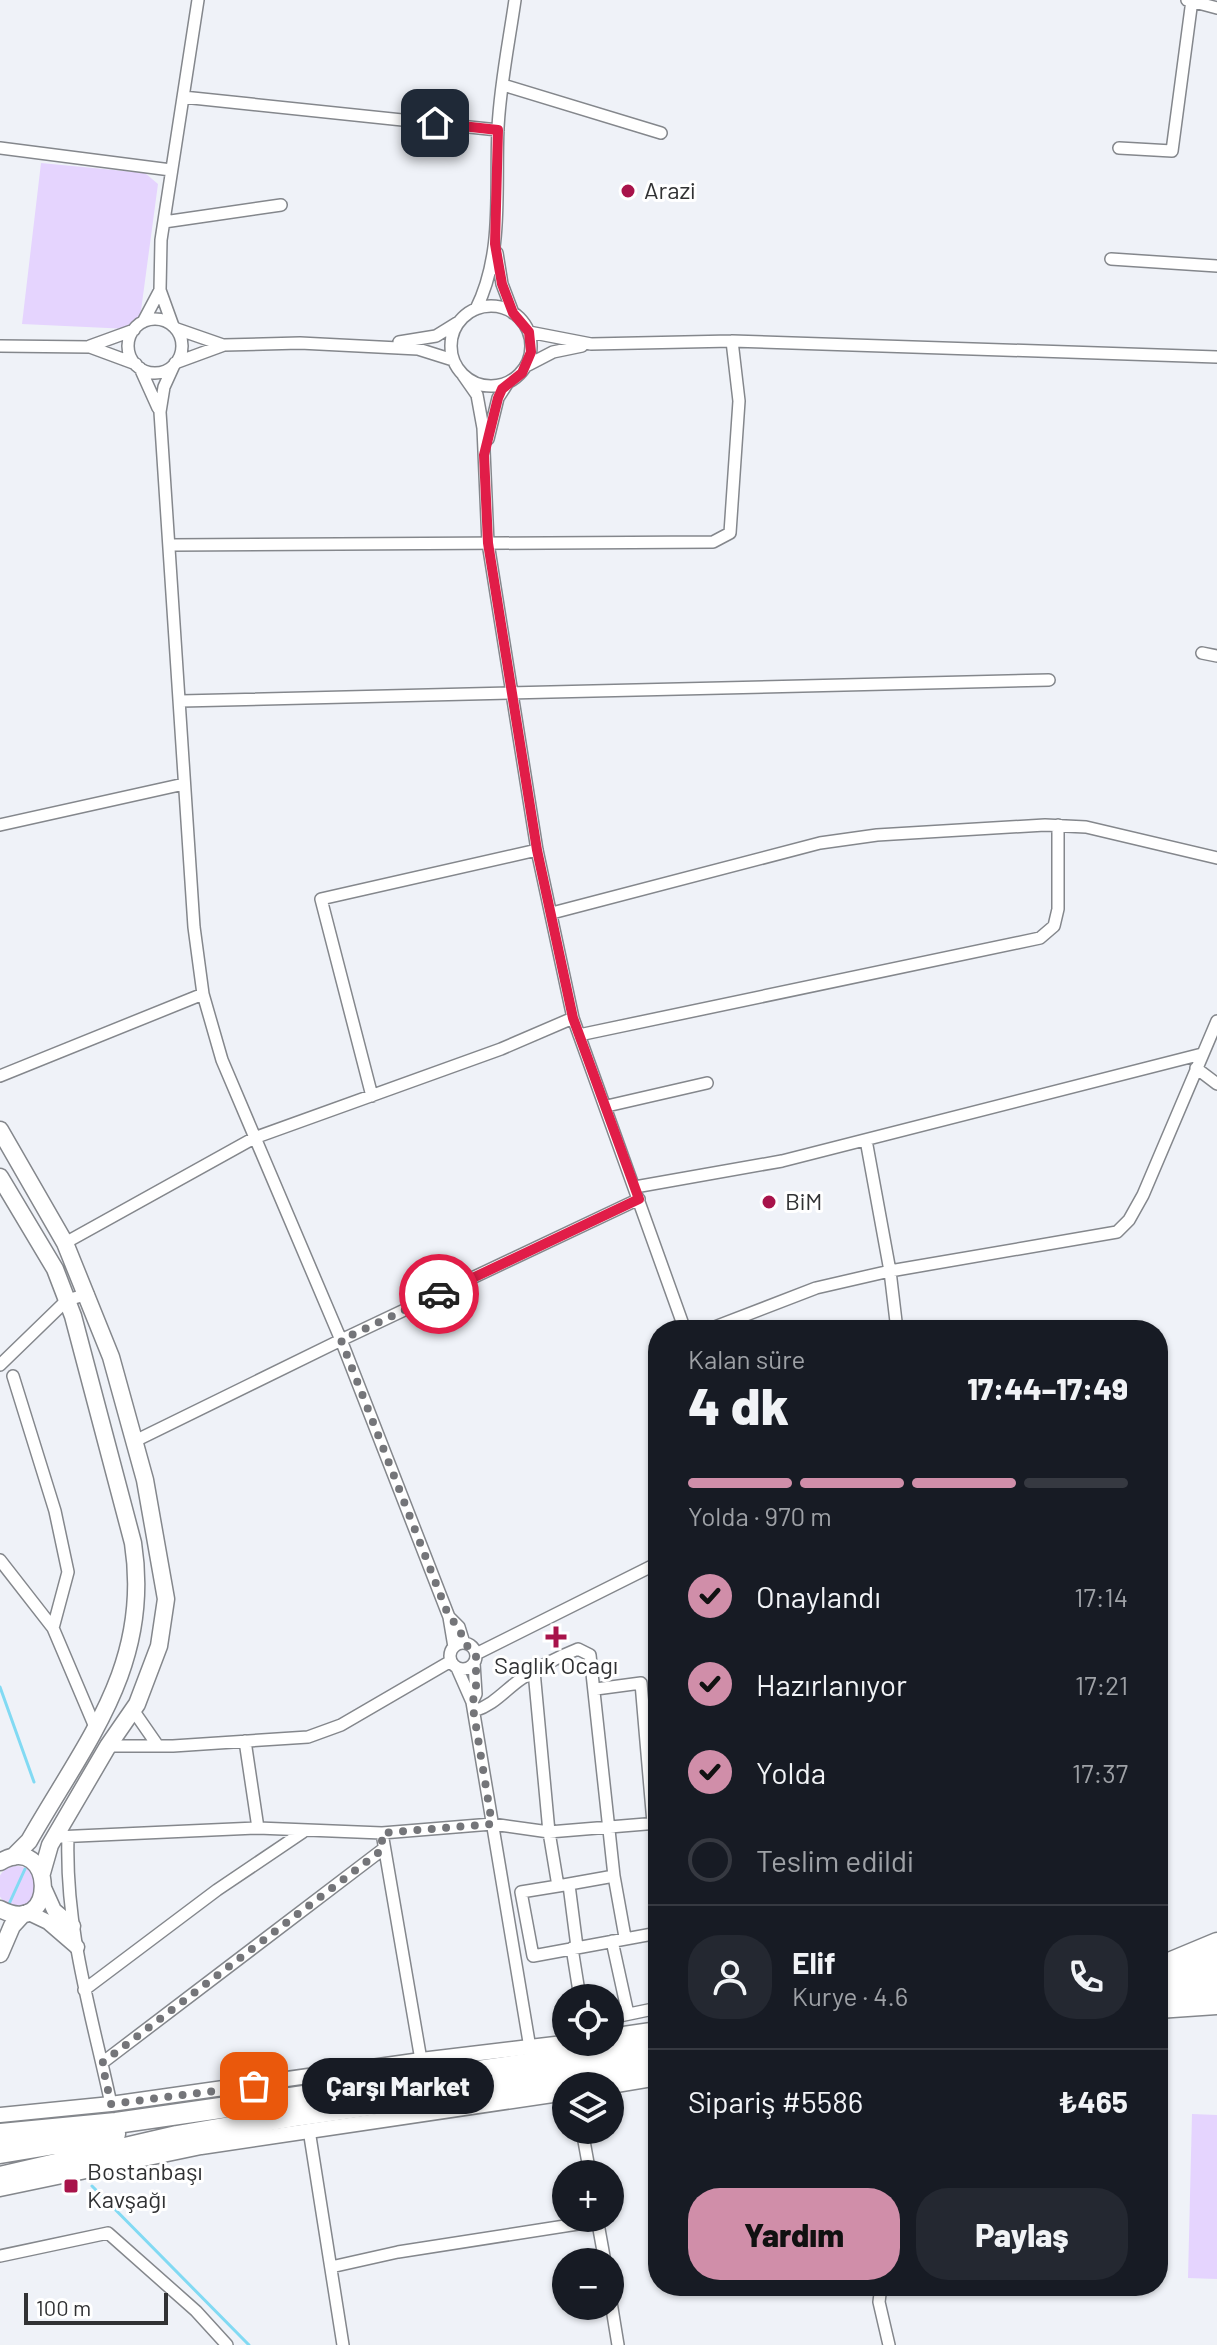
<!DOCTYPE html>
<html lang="tr">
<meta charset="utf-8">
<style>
:root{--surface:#171b24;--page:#242831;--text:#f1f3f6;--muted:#9ea1a6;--line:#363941;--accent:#d08ea9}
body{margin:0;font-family:Barlow,sans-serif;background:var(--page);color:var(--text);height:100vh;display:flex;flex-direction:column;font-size:30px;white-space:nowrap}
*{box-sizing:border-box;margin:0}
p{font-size:26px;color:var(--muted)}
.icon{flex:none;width:44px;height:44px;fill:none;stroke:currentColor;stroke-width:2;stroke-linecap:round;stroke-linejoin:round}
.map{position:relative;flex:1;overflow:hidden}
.side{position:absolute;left:648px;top:1320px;width:520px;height:976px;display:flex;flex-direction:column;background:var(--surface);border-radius:32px;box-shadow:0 2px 6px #0004}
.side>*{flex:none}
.buttons{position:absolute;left:552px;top:1984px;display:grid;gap:16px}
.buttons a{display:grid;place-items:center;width:72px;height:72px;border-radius:50%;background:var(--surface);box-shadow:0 2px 6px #0004;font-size:40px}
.scale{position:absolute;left:24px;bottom:20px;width:144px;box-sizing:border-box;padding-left:8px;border:4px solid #313234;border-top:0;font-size:22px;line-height:28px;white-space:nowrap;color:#313234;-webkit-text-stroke:6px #fff;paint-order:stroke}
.pin{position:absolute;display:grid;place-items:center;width:68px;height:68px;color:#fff;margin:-34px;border-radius:16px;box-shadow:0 4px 12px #0006}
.courier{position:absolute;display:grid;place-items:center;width:80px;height:80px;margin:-40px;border:6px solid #e11d48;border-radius:50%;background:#fff;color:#222;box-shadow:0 2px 10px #0007}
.bubble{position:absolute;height:56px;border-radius:28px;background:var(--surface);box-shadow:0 2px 6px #0004;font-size:26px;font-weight:800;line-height:56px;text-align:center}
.headline em{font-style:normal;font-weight:800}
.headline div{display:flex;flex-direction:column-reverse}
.headline{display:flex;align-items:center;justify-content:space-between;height:136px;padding:0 40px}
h1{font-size:52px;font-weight:800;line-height:60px}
.bar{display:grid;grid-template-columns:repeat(4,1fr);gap:12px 8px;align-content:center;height:96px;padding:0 40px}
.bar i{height:10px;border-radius:6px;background:var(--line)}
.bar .current{background:var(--accent)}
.bar p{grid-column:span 4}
.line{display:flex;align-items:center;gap:20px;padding:0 40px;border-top:2px solid var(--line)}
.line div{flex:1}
.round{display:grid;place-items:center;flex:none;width:84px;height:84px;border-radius:32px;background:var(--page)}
ol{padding:0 40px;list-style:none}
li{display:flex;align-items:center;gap:24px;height:88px}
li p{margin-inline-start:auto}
li .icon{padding:8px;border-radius:50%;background:var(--accent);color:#111;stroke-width:4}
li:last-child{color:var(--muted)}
li i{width:44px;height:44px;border:4px solid var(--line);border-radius:50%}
.primary-button{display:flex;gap:16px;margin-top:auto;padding:16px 40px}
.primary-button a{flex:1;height:92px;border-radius:32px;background:var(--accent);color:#111;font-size:32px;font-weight:800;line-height:92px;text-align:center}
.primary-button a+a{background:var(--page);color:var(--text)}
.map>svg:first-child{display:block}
.green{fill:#e5d4fe}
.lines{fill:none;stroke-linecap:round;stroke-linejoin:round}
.stream{stroke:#82daf3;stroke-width:3}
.minor-casing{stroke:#84878c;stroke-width:14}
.tertiary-casing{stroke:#84878c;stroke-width:17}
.secondary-casing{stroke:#84878c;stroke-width:19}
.trunk-casing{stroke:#84878c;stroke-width:23}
.minor{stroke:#fff;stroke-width:11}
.tertiary{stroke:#fff;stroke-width:14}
.secondary{stroke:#fff;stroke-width:16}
.trunk{stroke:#fff;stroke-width:20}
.done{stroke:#747579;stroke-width:8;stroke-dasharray:0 14.4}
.route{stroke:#e11d48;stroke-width:10}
.poi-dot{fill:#a8134a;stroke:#fff;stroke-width:3}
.labels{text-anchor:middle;stroke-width:6;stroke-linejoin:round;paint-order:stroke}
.poi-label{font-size:24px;fill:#313234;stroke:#fff;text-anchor:start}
</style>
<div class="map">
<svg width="1217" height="2345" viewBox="0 0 1217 2345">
<rect width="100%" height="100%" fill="#eff2f8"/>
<path class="green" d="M 41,163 L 145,173 L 158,184 L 140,318 L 129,329 L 22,324 Z
M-3 1886a20 20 0 1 1 40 0a20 20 0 1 1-40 0Z
M 1192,2114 L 1217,2115 L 1217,2279 L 1188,2278 Z"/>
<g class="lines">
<path class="stream" d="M 0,1687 L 34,1782
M 9,1904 L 25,1869
M 92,2186 L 249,2345"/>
<defs>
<path id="minor" d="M 1187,0 L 1217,8
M 503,85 L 661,133
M 183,97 L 498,130
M 0,148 L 171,170
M 1119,148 L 1172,151 L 1192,0
M 164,222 L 281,205
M 497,253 L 502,284 L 513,313
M 1111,259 L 1217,266
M451 346a40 40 0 1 1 80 0a40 40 0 1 1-80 0Z
M 476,309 C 504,253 495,189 498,128 C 500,85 509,42 515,0
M128 346a27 27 0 1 1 54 0a27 27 0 1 1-54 0Z
M 143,322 L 160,290
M 173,326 L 160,290 L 161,240 L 198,0
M 177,329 L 223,345
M 529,332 L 591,344 L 732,341 L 1217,357
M 399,342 L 436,336 L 457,323
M 0,346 L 90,347 L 136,364
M 90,346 L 134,330
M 175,363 L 224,345 L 300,343 L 418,349 L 453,360
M 526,366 L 553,352 L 582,346
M 140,368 L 158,408
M 463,375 L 477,395 L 483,428 L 488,543 L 537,850 L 573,1018 L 685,1330
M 488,439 L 498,398 L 507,384
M 171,545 L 713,542 L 730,533 L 739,401 L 732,341
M 1202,653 L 1217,656
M 181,701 L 1049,680
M 0,825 L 184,784
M 552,913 L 820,843 L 877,835 L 1045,825 L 1086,827 L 1217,858
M 579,1035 L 1040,938 L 1054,926 L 1058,909 L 1058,825
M 1196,1068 L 1217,1084
M 0,1076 L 203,994
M 372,1096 L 321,899 L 537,850
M 607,1106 L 707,1083
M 866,1140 L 890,1271 L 897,1330
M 635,1187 L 782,1161 L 1202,1054
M 65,1243 L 254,1138 L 501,1049 L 573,1018
M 707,1330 L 816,1288 L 890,1271 L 1117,1232 L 1129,1220 L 1143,1195 L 1217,1021
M 0,1365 L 67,1300 L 88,1294
M 13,1376 L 55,1511 L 68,1572 L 53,1628
M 135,1441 L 341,1340 L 222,1060 L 203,994 L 194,927 L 160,412 L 164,387 L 174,365
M 0,1560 L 53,1628 L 95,1727
M 449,1617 L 341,1340 L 639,1199
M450 1656a13 13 0 1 1 26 0a13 13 0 1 1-26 0Z
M 454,1647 L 449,1617 L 459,1627 L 464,1643
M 476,1654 L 658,1563
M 457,1668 L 472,1702 L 476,1694 L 474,1663
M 534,1671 L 549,1832 L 558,1886 L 614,1876 L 625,1937
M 596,1689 L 641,1683 L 653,1823
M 472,1702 L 530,2048
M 133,1710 L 158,1746
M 474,1711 C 494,1705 505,1690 521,1679 C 540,1666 558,1657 578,1649 L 590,1655 L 614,1876
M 245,1741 L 258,1828
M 108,1746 L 173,1746 L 308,1737 L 341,1725 L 451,1661
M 55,1837 L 258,1828 L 382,1833
M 68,1837 C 65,1930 92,2015 111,2104
M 569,1885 L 577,1947
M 558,1886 L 521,1892 L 533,1956 L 658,1933
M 612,1941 L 628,2014
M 572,1948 L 580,1998
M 84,1990 L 217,1890 L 303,1832
M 610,2018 L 658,2008
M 421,2060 L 382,1833 L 492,1824 L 549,1832 L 658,1823
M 102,2063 L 382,1850
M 309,2130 L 343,2345
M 582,2130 L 590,2174
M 597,2218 L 605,2262
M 0,2256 L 108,2233 L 196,2311 L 227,2345
M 331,2267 L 398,2252 L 597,2221
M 881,2286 L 879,2302 L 889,2345
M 610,2296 L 618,2345"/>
<path id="tertiary" d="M 45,1890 L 54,1910 L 73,1926
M 27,1912 L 48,1922 L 77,1947
M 1158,2011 L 1217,2007
M 610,2036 L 658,2029
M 610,2086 L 658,2078
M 0,2115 L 111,2104 L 421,2060 L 572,2042
M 0,2189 L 201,2147 L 566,2093"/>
<path id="secondary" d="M 0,1130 L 65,1243 L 111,1357 L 145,1480 L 166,1599 L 159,1646 L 137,1704 L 108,1746 L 50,1845 L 42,1873
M 0,1177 L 55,1269 L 73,1316 L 133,1543 C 152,1665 86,1741 29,1841 L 13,1857
M 0,1862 C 55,1830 59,1940 0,1909
M 0,1954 L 12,1926 L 23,1914"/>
<path id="trunk" d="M 1182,1962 L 1217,1959
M 1158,1964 L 1169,1963 L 1217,1943
M 1158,1980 L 1217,1973
M 1158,1999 L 1217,1993
M 0,2134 L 116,2123 L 658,2045
M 0,2153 L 115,2134
M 0,2177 L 177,2136 L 301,2115 L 658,2064"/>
</defs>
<use href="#minor" class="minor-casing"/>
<use href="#tertiary" class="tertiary-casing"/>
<use href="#secondary" class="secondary-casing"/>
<use href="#trunk" class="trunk-casing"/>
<use href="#minor" class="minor"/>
<use href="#tertiary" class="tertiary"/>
<use href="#secondary" class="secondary"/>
<use href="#trunk" class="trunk"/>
</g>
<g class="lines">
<path class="done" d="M 254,2086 L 111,2104 L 102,2063 L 382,1850 L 382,1833 L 492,1824 L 472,1702 L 476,1694 L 476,1654 L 464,1643 L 459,1627 L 449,1617 L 341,1340 L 439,1294"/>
<path class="route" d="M 435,123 L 498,130 L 495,244 L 502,284 L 513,313 L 529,332 L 531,352 L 522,373 L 502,389 L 498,398 L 484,455 L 488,543 L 537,850 L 573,1018 L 639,1199 L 439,1294"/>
</g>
<g class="poi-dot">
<circle cx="628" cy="191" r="8"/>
<circle cx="769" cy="1202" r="8"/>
<path d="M552 1625h8v8h8v8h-8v8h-8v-8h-8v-8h8z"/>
<rect x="63" y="2178" width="16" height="16" rx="4"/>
</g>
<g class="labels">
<g class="poi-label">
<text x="644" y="199">Arazi</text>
<text x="785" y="1210">BiM</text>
<text x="556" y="1674" text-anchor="middle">Saglık Ocagı</text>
<text x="87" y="2180">Bostanbaşı<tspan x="87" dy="28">Kavşağı</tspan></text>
</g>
</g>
</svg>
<div class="buttons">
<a><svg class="icon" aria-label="locate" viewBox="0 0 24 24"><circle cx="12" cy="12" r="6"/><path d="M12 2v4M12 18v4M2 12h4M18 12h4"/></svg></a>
<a><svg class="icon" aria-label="layers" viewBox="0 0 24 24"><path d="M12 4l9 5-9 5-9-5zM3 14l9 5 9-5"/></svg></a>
<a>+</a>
<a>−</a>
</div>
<div class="scale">100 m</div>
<div class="pin" style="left:254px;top:2086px;background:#ea580c"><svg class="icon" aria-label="bag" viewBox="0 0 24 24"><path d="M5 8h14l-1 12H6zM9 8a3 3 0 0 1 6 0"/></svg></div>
<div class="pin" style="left:435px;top:123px;background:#1f2937"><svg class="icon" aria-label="home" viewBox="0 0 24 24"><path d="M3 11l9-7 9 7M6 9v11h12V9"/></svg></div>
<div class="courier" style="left:439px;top:1294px"><svg class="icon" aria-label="car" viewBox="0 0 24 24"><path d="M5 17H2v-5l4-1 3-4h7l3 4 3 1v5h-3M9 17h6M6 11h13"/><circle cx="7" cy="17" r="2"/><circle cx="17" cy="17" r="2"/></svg></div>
<div class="bubble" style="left:302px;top:2058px;width:192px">Çarşı Market</div>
<section class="side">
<div class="headline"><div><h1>4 dk</h1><p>Kalan süre</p></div><em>17:44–17:49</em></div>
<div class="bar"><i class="current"></i><i class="current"></i><i class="current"></i><i></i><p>Yolda · 970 m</p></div>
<ol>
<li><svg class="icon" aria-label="check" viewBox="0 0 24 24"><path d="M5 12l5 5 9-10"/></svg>Onaylandı<p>17:14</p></li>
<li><svg class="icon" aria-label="check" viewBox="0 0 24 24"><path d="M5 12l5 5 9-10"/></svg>Hazırlanıyor<p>17:21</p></li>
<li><svg class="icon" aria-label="check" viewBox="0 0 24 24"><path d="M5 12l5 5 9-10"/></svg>Yolda<p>17:37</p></li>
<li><i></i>Teslim edildi</li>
</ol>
<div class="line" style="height:144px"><a class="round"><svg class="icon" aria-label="person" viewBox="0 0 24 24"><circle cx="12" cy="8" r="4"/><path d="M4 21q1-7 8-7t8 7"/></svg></a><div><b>Elif</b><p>Kurye · 4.6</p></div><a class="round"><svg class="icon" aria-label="phone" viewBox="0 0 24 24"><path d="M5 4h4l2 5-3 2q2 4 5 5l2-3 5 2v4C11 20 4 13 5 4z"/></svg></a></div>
<div class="line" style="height:104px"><div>Sipariş #5586</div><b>₺465</b></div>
<div class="primary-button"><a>Yardım</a><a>Paylaş</a></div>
</section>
</div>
